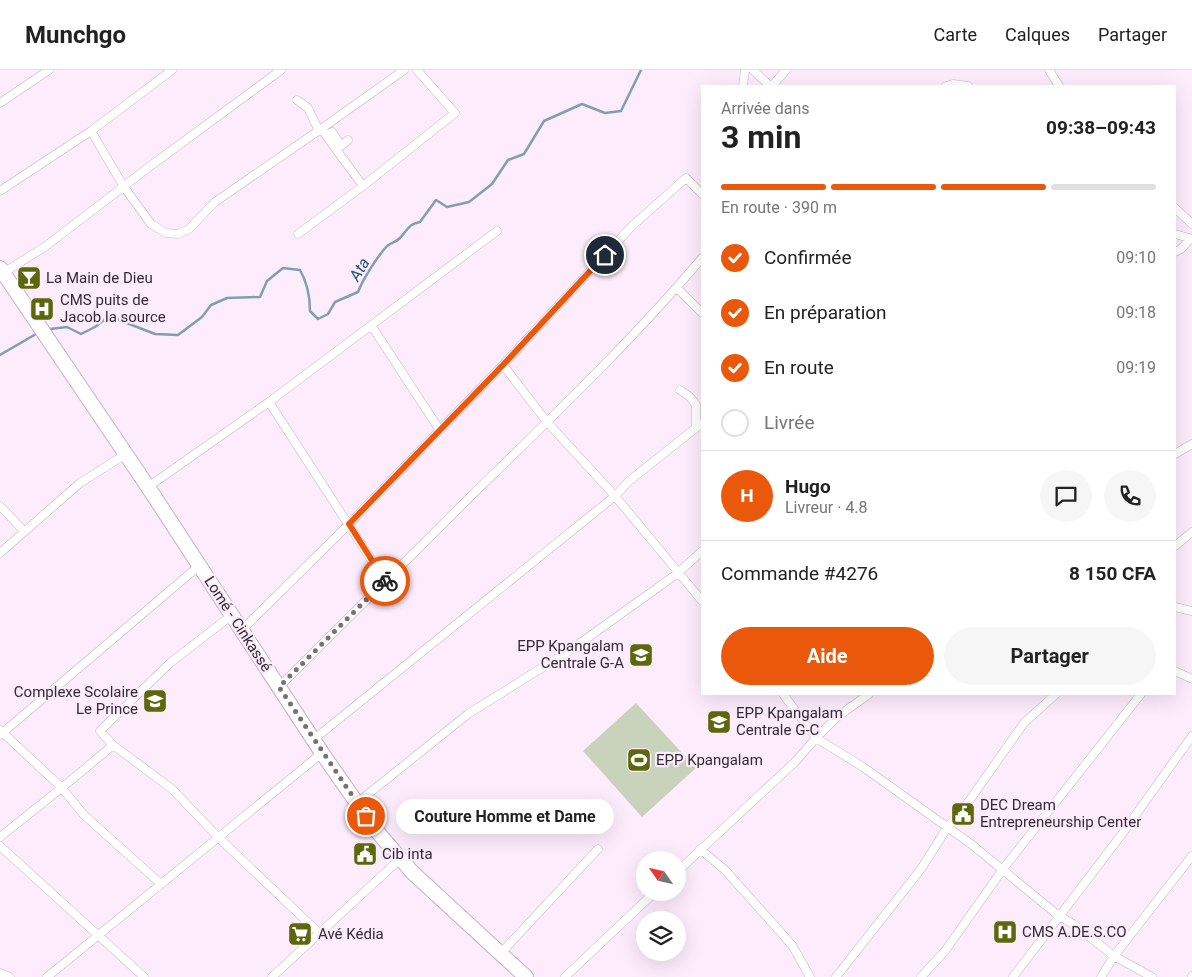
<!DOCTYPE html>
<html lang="fr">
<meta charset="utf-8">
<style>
:root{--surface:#fff;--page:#f6f6f6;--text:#222;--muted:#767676;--line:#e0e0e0;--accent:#ea580c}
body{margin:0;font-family:Roboto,sans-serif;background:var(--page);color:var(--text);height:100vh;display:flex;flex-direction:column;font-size:19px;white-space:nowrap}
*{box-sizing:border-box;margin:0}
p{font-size:16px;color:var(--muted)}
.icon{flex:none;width:28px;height:28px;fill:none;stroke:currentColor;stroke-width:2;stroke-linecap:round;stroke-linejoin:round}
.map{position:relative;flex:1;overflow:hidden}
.details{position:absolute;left:701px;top:15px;width:475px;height:610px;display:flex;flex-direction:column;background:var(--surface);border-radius:0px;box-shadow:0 5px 20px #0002}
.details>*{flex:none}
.needle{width:32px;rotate:304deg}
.fabs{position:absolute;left:636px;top:781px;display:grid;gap:10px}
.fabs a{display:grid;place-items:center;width:50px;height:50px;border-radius:50%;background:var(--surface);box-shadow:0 5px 20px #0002;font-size:25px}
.pin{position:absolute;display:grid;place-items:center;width:42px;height:42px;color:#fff;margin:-21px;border:2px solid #fff;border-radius:50%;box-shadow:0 1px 5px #0007}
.courier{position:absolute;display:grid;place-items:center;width:50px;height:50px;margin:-25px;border:4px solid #ea580c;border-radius:50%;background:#fff;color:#222;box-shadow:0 1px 6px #0007}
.bubble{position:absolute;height:35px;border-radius:18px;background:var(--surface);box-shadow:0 5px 20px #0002;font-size:16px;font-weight:700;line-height:35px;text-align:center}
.head em{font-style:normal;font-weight:700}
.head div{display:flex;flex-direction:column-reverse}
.head{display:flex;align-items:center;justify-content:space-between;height:85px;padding:0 20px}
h1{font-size:32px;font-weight:700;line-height:38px}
.bar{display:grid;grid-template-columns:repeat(4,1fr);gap:8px 5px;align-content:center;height:60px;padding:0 20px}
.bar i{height:6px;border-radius:4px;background:var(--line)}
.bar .on{background:var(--accent)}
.bar p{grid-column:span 4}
.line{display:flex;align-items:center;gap:12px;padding:0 20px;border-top:1px solid var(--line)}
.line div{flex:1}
.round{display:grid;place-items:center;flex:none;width:52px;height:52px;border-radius:26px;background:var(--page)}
ol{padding:0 20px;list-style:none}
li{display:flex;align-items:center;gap:15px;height:55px}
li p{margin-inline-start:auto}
li .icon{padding:5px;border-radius:50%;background:var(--accent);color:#fff;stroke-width:4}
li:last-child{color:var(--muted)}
li i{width:28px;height:28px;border:2px solid var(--line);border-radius:50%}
.action{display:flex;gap:10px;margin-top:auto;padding:10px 20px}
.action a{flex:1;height:58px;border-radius:30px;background:var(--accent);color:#fff;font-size:20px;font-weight:700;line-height:58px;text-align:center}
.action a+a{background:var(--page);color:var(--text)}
header{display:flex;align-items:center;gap:30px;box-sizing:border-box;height:70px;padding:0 25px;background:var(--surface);border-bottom:1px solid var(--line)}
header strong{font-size:24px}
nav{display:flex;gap:28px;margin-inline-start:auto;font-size:18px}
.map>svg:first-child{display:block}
.green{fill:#c9d2bb}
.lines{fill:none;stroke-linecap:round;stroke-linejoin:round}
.stream{stroke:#809fb2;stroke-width:2.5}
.minor-casing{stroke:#c5b1c4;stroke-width:9}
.trunk-casing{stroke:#c5b1c4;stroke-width:16}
.minor{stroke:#fff;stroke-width:8}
.trunk{stroke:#fff;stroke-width:14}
.done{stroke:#7a6f79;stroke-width:5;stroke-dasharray:0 9}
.route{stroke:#ea580c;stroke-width:6}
.labels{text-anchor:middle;stroke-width:4.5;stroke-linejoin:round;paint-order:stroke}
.poi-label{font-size:15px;fill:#332b33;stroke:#fdecfc;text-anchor:start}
.street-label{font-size:15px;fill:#332b33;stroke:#fdecfc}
.water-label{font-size:16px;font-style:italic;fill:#1f5573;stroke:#fdecfc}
</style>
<header>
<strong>Munchgo</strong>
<nav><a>Carte</a><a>Calques</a><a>Partager</a></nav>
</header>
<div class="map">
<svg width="1192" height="907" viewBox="0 0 1192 907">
<rect width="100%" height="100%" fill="#fdecfc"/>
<path class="green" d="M 636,633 L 696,698 L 642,747 L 583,681 Z"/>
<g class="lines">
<path class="stream" d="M 50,259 L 67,257 L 81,264 L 95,257 L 109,246 L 155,264 L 178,265 L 202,247 L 211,235 L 227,228 L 260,227 L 267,211 L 283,198 L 300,200 C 308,214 310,226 310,241 L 318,249 L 328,244 L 335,232 L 358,222 C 363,209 377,187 387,176 C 391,173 396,172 400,168 C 408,160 408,154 420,152 L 436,130 L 447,137 L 469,132 L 492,114 L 508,90 L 524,84 L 544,51 L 582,34 L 605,43 L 621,41 L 641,0
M 0,285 L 36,264"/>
<defs>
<path id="minor" d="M 753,0 L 770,16
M 1049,0 L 1059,16
M 743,16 L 745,0
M 772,16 L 786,0
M 946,16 L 953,14 L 968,16
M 297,30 L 308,38 L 319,61
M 0,33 L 49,0
M 321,59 L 363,116
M 91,61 L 124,117 L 151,154 L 166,163 L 178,164 L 189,159 L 215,132 L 321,59 L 404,0
M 326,65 L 332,62 L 341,76 L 348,70
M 0,121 L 91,61 L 172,0
M 1175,138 L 1192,154
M 298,164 L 363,116 L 455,43 L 417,0
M 1175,164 L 1192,169
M 1175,182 L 1181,179 L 1190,169
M 3,203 L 46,176 L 149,97 L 281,0
M 677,218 L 702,243
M 371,255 L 439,359
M 503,295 L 547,352 L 615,426 L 702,531
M 680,320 L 690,327 L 696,335 L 696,358
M 269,332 L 385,511
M 1175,384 L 1192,374
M 148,417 L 269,332 L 497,161
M 0,436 L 24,461
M 1175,476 L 1192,462
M 0,483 L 80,413 L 126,384
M 1175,537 L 1192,541
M 232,545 L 170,593 L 100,661 L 113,675 L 172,719 L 218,767 L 319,863
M 242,560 L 349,454 L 503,295 L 631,157 L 686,108 L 702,124
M 1175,601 L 1192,609
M 279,617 C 343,554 406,490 470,427 C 549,350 631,272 702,188
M 783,624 L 816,668 L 863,697 L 971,774 L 1059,846 L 1073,854 L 1114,886 L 1152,907
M 0,660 L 61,717 L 84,745 L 161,814
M 0,665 L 200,495
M 313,670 L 615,426 L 629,411 L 702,353
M 357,733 L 468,644 L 572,579 L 678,503 L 702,481
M 0,767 C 38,737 76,707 113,675
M 0,776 L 144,907
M 700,779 L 725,800 L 792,875 L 810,907
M 678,801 L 796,691 L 816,668 L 837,647 L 869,624
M 501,883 L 598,779
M 0,903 L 10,907
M 47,907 L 322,683
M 272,907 L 400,789
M 565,907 L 655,822
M 836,907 L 921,799 L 947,758 L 969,731 L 1024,653 L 1056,624
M 921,907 L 945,881 L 1003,799 L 1141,624
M 1013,907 L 1122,764 L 1192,666
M 1101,907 L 1114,886 L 1192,786
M 1192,907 L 1192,906"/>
<path id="trunk" d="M 0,198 L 148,417 L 322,683 L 375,759 L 412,802 L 526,907"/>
</defs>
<use href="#minor" class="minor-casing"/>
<use href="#trunk" class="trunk-casing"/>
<use href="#minor" class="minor"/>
<use href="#trunk" class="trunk"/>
</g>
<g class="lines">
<path class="done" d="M 366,746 L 279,617 L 385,511"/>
<path class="route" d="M 385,511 L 349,454 L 503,295 L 605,185"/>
</g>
<defs>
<symbol id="bar-square" viewBox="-11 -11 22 22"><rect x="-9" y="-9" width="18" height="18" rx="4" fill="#5d670b" stroke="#fdecfc"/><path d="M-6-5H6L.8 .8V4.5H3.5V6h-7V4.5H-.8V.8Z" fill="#fff"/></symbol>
<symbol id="hospital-square" viewBox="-11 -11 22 22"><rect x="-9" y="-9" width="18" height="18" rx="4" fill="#5d670b" stroke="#fdecfc"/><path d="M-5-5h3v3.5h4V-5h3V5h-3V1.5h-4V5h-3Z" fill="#fff"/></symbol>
<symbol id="school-square" viewBox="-11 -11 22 22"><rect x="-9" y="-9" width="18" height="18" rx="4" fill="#5d670b" stroke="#fdecfc"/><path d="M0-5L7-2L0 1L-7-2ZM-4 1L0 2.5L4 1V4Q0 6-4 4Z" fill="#fff"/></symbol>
<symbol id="stadium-square" viewBox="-11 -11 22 22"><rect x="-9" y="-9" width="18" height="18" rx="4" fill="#5d670b" stroke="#fdecfc"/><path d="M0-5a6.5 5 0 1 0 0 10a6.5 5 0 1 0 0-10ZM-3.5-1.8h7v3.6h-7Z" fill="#fff"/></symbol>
<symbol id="civic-square" viewBox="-11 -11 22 22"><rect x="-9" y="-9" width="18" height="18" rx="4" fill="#5d670b" stroke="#fdecfc"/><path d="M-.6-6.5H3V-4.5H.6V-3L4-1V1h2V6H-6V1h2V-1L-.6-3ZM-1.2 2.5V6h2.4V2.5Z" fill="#fff"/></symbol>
<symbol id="supermarket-square" viewBox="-11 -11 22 22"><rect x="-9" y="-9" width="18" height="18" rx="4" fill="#5d670b" stroke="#fdecfc"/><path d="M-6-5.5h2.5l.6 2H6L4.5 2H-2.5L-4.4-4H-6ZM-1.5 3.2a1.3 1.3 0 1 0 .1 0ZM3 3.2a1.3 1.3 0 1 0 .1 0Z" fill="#fff"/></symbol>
</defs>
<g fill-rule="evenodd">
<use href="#bar-square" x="15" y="194" width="28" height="28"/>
<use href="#hospital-square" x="28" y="225" width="28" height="28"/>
<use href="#school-square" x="627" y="571" width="28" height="28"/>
<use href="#school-square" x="141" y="617" width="28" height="28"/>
<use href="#school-square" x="705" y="638" width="28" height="28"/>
<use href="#stadium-square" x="625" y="676" width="28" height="28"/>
<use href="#civic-square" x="949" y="730" width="28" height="28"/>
<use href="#civic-square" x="351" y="770" width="28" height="28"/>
<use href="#hospital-square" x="991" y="848" width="28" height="28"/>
<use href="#supermarket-square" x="286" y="850" width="28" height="28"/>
</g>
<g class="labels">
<g class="poi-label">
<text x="46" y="213">La Main de Dieu</text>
<text x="60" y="235">CMS puits de<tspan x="60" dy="17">Jacob la source</tspan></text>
<text x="624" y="581" text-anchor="end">EPP Kpangalam<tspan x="624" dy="17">Centrale G-A</tspan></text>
<text x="138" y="627" text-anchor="end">Complexe Scolaire<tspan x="138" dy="17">Le Prince</tspan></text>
<text x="736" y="648">EPP Kpangalam<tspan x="736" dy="17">Centrale G-C</tspan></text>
<text x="656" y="695">EPP Kpangalam</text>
<text x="980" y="740">DEC Dream<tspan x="980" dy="17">Entrepreneurship Center</tspan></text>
<text x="382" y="789">Cib inta</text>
<text x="1022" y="867">CMS A.DE.S.CO</text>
<text x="318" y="869">Avé Kédia</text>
</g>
<g class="street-label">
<text transform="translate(238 554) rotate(57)" y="5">Lomé - Cinkassé</text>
</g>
<g class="water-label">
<text transform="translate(359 199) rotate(-59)" y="6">Ata</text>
</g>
</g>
</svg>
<div class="fabs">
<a><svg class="needle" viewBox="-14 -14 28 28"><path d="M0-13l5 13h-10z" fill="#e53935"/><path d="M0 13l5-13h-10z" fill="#767676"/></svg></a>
<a><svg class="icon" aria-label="layers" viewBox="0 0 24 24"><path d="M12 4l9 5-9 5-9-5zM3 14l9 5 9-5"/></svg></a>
</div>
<div class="pin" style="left:366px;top:746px;background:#ea580c"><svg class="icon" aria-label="bag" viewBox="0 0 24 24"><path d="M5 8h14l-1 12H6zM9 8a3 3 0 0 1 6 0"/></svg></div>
<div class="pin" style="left:605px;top:185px;background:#1f2937"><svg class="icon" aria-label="home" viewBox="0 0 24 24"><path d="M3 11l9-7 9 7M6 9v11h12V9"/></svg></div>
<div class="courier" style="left:385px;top:511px"><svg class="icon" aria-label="bike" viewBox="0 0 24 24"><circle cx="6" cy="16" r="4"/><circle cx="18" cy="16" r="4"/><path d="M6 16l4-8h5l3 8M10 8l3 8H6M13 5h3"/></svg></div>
<div class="bubble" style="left:396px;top:729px;width:218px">Couture Homme et Dame</div>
<section class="details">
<div class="head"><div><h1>3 min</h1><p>Arrivée dans</p></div><em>09:38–09:43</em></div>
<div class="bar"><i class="on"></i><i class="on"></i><i class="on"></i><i></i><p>En route · 390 m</p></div>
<ol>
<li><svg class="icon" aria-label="check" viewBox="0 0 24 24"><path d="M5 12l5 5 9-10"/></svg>Confirmée<p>09:10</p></li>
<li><svg class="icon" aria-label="check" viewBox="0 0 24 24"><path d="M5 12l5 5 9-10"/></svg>En préparation<p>09:18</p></li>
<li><svg class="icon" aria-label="check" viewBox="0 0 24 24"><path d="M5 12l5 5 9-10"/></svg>En route<p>09:19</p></li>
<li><i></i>Livrée</li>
</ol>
<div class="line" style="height:90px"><b class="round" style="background:var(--accent);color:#fff">H</b><div><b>Hugo</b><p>Livreur · 4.8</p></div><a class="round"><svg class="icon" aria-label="chat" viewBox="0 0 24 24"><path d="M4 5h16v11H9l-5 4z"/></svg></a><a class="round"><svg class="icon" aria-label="phone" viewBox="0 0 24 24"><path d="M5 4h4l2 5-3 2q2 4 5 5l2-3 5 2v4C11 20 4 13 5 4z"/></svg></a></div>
<div class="line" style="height:65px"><div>Commande #4276</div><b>8 150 CFA</b></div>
<div class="action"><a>Aide</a><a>Partager</a></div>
</section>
</div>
